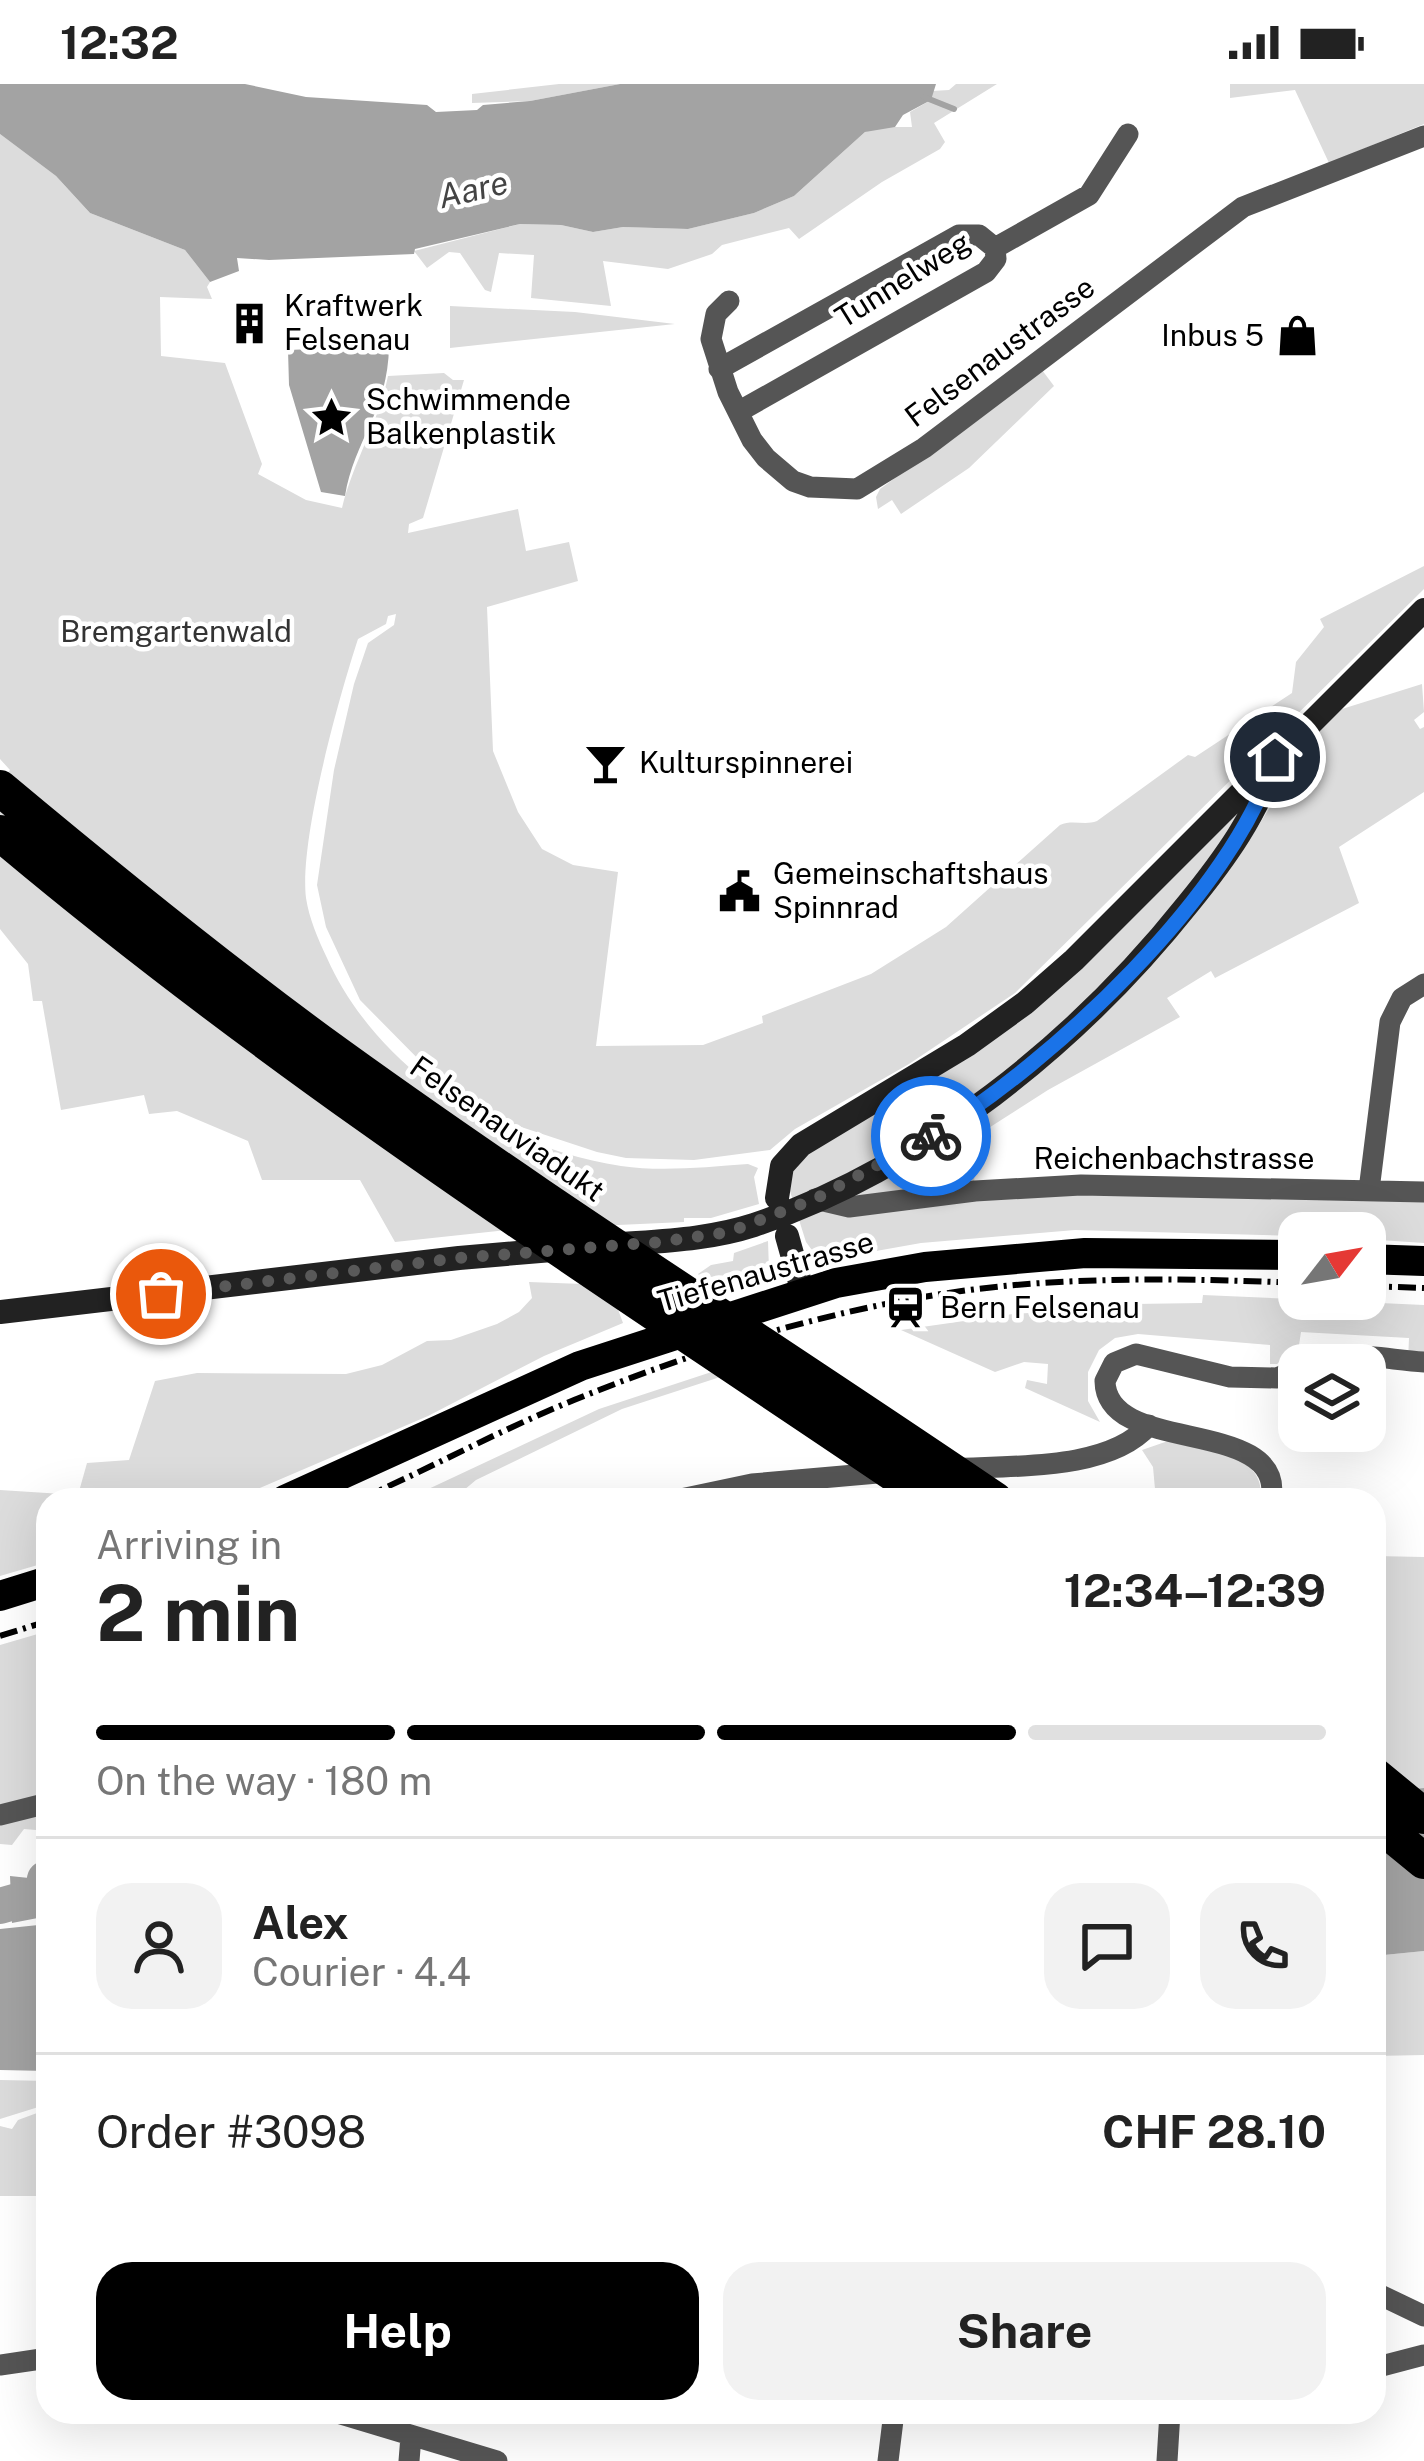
<!DOCTYPE html>
<meta charset="utf-8">
<style>
:root{--surface:#fff;--page:#f2f2f2;--text:#222;--muted:#767676;--line:#e0e0e0;--accent:#000}
body{margin:0;font-family:"Public Sans",sans-serif;background:var(--page);color:var(--text);height:100vh;display:flex;flex-direction:column;font-size:45px;white-space:nowrap}
*{box-sizing:border-box;margin:0}
p{font-size:39px;color:var(--muted)}
.icon{flex:none;width:66px;height:66px;fill:none;stroke:currentColor;stroke-width:2;stroke-linecap:round;stroke-linejoin:round}
.map{position:relative;flex:1;overflow:hidden}
.side{position:absolute;left:36px;top:1404px;width:1350px;height:936px;display:flex;flex-direction:column;background:var(--surface);border-radius:36px;box-shadow:0 12px 48px #0002}
.side>*{flex:none}
.needle{width:78px;rotate:59deg}
.buttons{position:absolute;left:1278px;top:1128px;display:grid;gap:24px}
.buttons a{display:grid;place-items:center;width:108px;height:108px;border-radius:24px;background:var(--surface);box-shadow:0 12px 48px #0002;font-size:60px}
.pin{position:absolute;display:grid;place-items:center;width:102px;height:102px;color:#fff;margin:-51px;border:6px solid #fff;border-radius:50%;box-shadow:0 3px 12px #0007}
.courier{position:absolute;display:grid;place-items:center;width:120px;height:120px;margin:-60px;border:9px solid #1a73e8;border-radius:50%;background:#fff;color:#222;box-shadow:0 3px 15px #0007}
.summary em{font-style:normal;font-weight:700}
.summary div{display:flex;flex-direction:column-reverse}
.summary{display:flex;align-items:center;justify-content:space-between;height:204px;padding:0 60px}
h1{font-size:78px;font-weight:700;line-height:90px}
.bar{display:grid;grid-template-columns:repeat(4,1fr);gap:18px 12px;align-content:center;height:144px;padding:0 60px}
.bar i{height:15px;border-radius:9px;background:var(--line)}
.bar .active{background:var(--accent)}
.bar p{grid-column:span 4}
.line{display:flex;align-items:center;gap:30px;padding:0 60px;border-top:3px solid var(--line)}
.line div{flex:1}
.round{display:grid;place-items:center;flex:none;width:126px;height:126px;border-radius:36px;background:var(--page)}
.button{display:flex;gap:24px;margin-top:auto;padding:24px 60px}
.button a{flex:1;height:138px;border-radius:36px;background:var(--accent);color:#fff;font-size:48px;font-weight:700;line-height:138px;text-align:center}
.button a+a{background:var(--page);color:var(--text)}
.status{display:flex;justify-content:space-between;align-items:center;height:84px;padding:0 60px;background:var(--surface);direction:ltr}
.status svg{height:33px;fill:currentColor}
.map>svg:first-child{display:block}
.green{fill:#dcdcdc}
.water{fill:#a3a3a3}
.lines{fill:none;stroke-linecap:round;stroke-linejoin:round}
.stream{stroke:#a3a3a3;stroke-width:6}
.river{stroke:#a3a3a3;stroke-width:36}
.street{stroke:#555;stroke-width:21}
.secondary{stroke:#222;stroke-width:24}
.primary{stroke:#000;stroke-width:30}
.highway{stroke:#000;stroke-width:36}
.rail{stroke:#000;stroke-width:6;stroke-dasharray:18 6 3 6;stroke-linecap:butt}
.done{stroke:#595959;stroke-width:12;stroke-dasharray:0 21.6}
.route{stroke:#1a73e8;stroke-width:15}
.labels{text-anchor:middle;stroke-width:9;stroke-linejoin:round;paint-order:stroke}
.street-label{font-size:30px;fill:#000;stroke:#fff}
.poi-label{font-size:30px;fill:#000;stroke:#fff;text-anchor:start}
.park-label{font-size:30px;fill:#333;stroke:#fff}
.water-label{font-size:33px;font-style:italic;fill:#444;stroke:#fff}
</style>
<div class="status"><b>12:32</b><svg viewBox="0 0 49 12"><path d="M0 12V9h3v3zM5 12V6h3v6zM10 12V3h3v9zM15 12V0h3v12zM26 1h20v11H26zM47 4h2v5h-2z"/></svg></div>
<div class="map">
<svg width="1424" height="2377" viewBox="0 0 1424 2377">
<rect width="100%" height="100%" fill="#fff"/>
<path class="green" d="M 559,0 L 620,0 L 530,17 L 472,19 L 472,10 Z
M 956,0 L 997,0 L 934,39 L 945,58 L 940,65 L 882,98 L 799,155 L 789,144 L 722,161 L 712,170 L 668,185 L 603,177 L 611,222 L 531,214 L 534,171 L 499,169 L 491,208 L 485,206 L 460,169 L 449,168 L 427,184 L 414,167 L 520,140 L 561,141 L 593,148 L 623,143 L 688,145 L 754,129 L 794,112 L 865,48 L 877,43 L 912,43 L 910,28 L 931,16 L 932,7 L 949,6 Z
M 1230,0 L 1424,0 L 1424,40 L 1329,79 L 1295,6 L 1230,14 Z
M 0,50 L 56,92 L 90,129 L 185,166 L 210,198 L 207,203 L 212,215 L 160,213 L 161,272 L 225,279 L 262,380 L 258,390 L 306,416 L 342,424 C 353,378 379,338 388,292 L 444,289 L 453,296 L 464,296 L 423,434 L 409,440 L 408,449 L 518,425 L 526,467 L 569,458 L 578,497 L 487,523 L 493,667 L 518,728 L 542,765 L 573,781 L 618,788 L 596,962 L 703,961 L 763,939 L 762,932 L 871,890 L 946,843 L 1060,741 C 1073,735 1084,742 1097,737 L 1188,671 L 1195,673 L 1292,609 L 1296,578 L 1324,543 L 1320,535 L 1424,482 L 1424,505 L 1015,909 L 909,980 L 795,1045 L 770,1066 L 694,1076 L 626,1074 L 597,1068 L 509,1039 L 474,1020 L 435,992 L 360,916 L 326,843 L 317,801 L 334,686 L 354,600 L 368,559 L 394,541 L 396,530 L 388,532 L 386,540 L 358,555 C 339,613 299,756 306,814 C 309,834 318,855 327,874 C 377,986 501,1064 621,1082 C 662,1088 706,1083 748,1080 L 758,1084 L 754,1093 L 759,1120 L 711,1134 L 684,1134 L 684,1138 L 507,1146 L 395,1158 L 360,1096 L 262,1096 L 248,1057 L 177,1027 L 149,1030 L 144,1011 L 61,1026 L 42,917 L 33,917 L 28,880 L 0,845 L 0,698 L 10,686 L 0,675 Z
M 450,222 L 575,228 L 675,240 L 450,264 Z
M 1042,286 L 1054,302 L 969,384 L 901,430 L 892,416 L 878,425 L 876,413 L 880,405 Z
M 1422,600 L 1424,628 L 1414,636 L 1420,645 L 1424,643 L 1424,708 L 1339,763 L 1359,819 L 1215,894 L 1211,887 L 1167,914 L 1180,933 L 1048,1006 L 973,1054 L 975,1116 L 1080,1111 L 1424,1116 L 1424,1159 L 1365,1155 L 1365,1149 L 1299,1152 L 1075,1146 L 921,1159 L 820,1177 L 806,1158 L 782,1082 L 967,961 L 1276,674 L 1246,761 L 1322,642 L 1342,625 Z
M 768,1157 L 769,1186 L 702,1194 L 698,1190 L 711,1181 L 733,1177 L 734,1169 Z
M 529,1198 L 609,1201 L 623,1239 L 544,1272 L 428,1332 L 232,1416 L 48,1416 L 48,1478 L 0,1492 L 0,1406 L 78,1411 L 87,1379 L 129,1376 L 155,1297 L 197,1289 L 346,1290 L 382,1281 L 427,1257 L 451,1256 L 497,1240 L 519,1228 L 532,1214 Z
M 1203,1211 L 1424,1221 L 1424,1277 L 1408,1277 L 1409,1254 L 1301,1248 L 1299,1261 L 1277,1280 L 1270,1280 L 1270,1261 L 1138,1250 L 1115,1254 L 1099,1266 L 1088,1288 L 1088,1317 L 1100,1338 L 1025,1304 L 1027,1296 L 1047,1300 L 1048,1280 L 1024,1278 L 995,1288 L 901,1246 L 1013,1230 L 1065,1227 L 1065,1221 L 1202,1219 Z
M 748,1276 L 757,1281 L 622,1325 L 476,1396 L 452,1416 L 405,1416 L 599,1325 Z
M 1168,1357 C 1200,1364 1269,1369 1260,1416 L 1156,1416 L 1153,1383 L 1142,1366 Z
M 1374,1472 L 1424,1473 L 1424,1704 L 1374,1708 Z
M 48,1547 L 48,1747 L 24,1745 L 12,1761 L 0,1760 L 0,1561 Z
M 1424,1867 L 1424,1971 L 1374,1972 L 1374,1872 Z
M 0,1996 L 48,1997 L 48,2020 L 0,2035 Z
M 48,2025 L 48,2112 L 0,2112 L 0,2042 L 12,2045 L 18,2036 Z"/>
<path class="water" d="M 0,0 L 245,0 L 306,13 L 427,21 L 436,28 L 477,26 L 483,21 L 530,17 L 620,0 L 936,0 L 931,16 L 903,31 L 895,43 L 865,48 L 794,112 L 754,129 L 688,145 L 623,143 L 593,148 L 561,141 L 520,140 L 415,165 L 414,170 L 269,176 L 237,174 L 239,187 L 210,198 L 185,166 L 90,129 L 56,92 L 0,50 Z
M 389,262 C 388,328 354,356 345,412 L 321,408 L 289,301 L 288,266 Z
M 1424,1704 L 1424,1867 L 1374,1872 L 1374,1708 Z
M 10,1792 L 48,1796 L 48,1832 L 12,1839 Z
M 48,1840 L 48,1987 L 0,1986 L 0,1845 Z"/>
<g class="lines">
<path class="stream" d="M 924,13 L 954,25"/>
<path class="river" d="M 0,1822 L 42,1810 L 45,1795"/>
<path class="street" d="M 729,217 L 716,230 L 711,255 L 728,308 L 752,356 L 766,374 L 793,397 L 810,403 L 857,405 L 924,364 L 1243,123 L 1424,52
M 719,285 L 959,151 L 979,151 L 995,164
M 738,328 L 986,188 L 996,175 L 995,164 L 1089,111 L 1128,50
M 1369,1106 L 1390,938 L 1402,914 L 1424,900
M 815,1115 L 849,1123 L 975,1107 L 1081,1101 L 1424,1108
M 1303,1281 C 1339,1263 1386,1276 1424,1278
M 950,1385 C 1009,1381 1108,1388 1149,1341
M 676,1416 L 752,1400 L 889,1388
M 1271,1416 C 1286,1331 1106,1373 1105,1297 L 1114,1279 L 1136,1270 L 1230,1293 L 1277,1294 L 1299,1284
M 0,1731 L 48,1719
M 1374,2208 L 1424,2232
M 0,2281 L 48,2274
M 1374,2284 L 1424,2271
M 334,2328 L 497,2377
M 409,2377 L 411,2352
M 888,2377 L 894,2328
M 1167,2377 L 1170,2328"/>
<path class="secondary" d="M 777,1114 L 782,1082 L 801,1061 L 967,961 L 1025,919 L 1074,876 L 1424,526
M 787,1152 L 803,1209
M 611,1161 C 659,1157 708,1156 754,1141 C 922,1085 1079,957 1188,820 C 1224,776 1259,728 1275,673
M 0,1228 L 459,1174 L 564,1165"/>
<path class="primary" d="M 1365,1175 L 1424,1177
M 285,1416 L 580,1282 L 836,1199 L 925,1183 L 1085,1169 L 1299,1171
M 0,1512 L 48,1497"/>
<path class="highway" d="M 0,704 C 104,791 210,877 320,958 C 540,1118 770,1263 995,1416
M 0,749 C 294,997 616,1201 933,1416
M 1374,1691 L 1424,1732
M 1374,1736 L 1424,1777"/>
<path class="rail" d="M 1365,1202 L 1424,1204
M 358,1416 C 431,1384 500,1346 574,1316 C 712,1260 867,1214 1015,1201 C 1110,1193 1205,1195 1299,1199
M 0,1552 L 48,1537"/>
</g>
<g class="lines">
<path class="done" d="M 161,1210 L 459,1174 L 660,1158 L 729,1148 L 815,1115 L 931,1052"/>
<path class="route" d="M 931,1052 C 1052,979 1234,809 1275,673"/>
</g>
<defs>
<symbol id="building-bare" viewBox="-9 -9 18 18"><path d="M-4-6H4V6H1V3H-1V6H-4ZM-2.5-4.3h1.7v1.8h-1.7ZM.8-4.3h1.7v1.8H.8ZM-2.5-1h1.7V.8h-1.7ZM.8-1h1.7V.8H.8Z" fill="#000" stroke="#fff" stroke-width="2.5" paint-order="stroke"/></symbol>
<symbol id="shop-bare" viewBox="-9 -9 18 18"><path d="M-5-2.5h2.3a2.7 3.5 0 0 1 5.4 0H5L5.5 6h-11ZM-1.5-2.5h3a1.5 2.3 0 0 0-3 0Z" fill="#000" stroke="#fff" stroke-width="2.5" paint-order="stroke"/></symbol>
<symbol id="sight-bare" viewBox="-9 -9 18 18"><path d="M0-6L1.8-2.2L6-1.7L2.9 1.2L3.7 5.4L0 3.3L-3.7 5.4L-2.9 1.2L-6-1.7L-1.8-2.2Z" fill="#000" stroke="#fff" stroke-width="2.5" paint-order="stroke"/></symbol>
<symbol id="bar-bare" viewBox="-9 -9 18 18"><path d="M-6-5H6L.8 .8V4.5H3.5V6h-7V4.5H-.8V.8Z" fill="#000" stroke="#fff" stroke-width="2.5" paint-order="stroke"/></symbol>
<symbol id="civic-bare" viewBox="-9 -9 18 18"><path d="M-.6-6.5H3V-4.5H.6V-3L4-1V1h2V6H-6V1h2V-1L-.6-3ZM-1.2 2.5V6h2.4V2.5Z" fill="#000" stroke="#fff" stroke-width="2.5" paint-order="stroke"/></symbol>
<symbol id="station-bare" viewBox="-9 -9 18 18"><path d="M-3-6H3Q5-6 5-4V2Q5 4 3 4L4.5 6H3L1.5 4h-3L-3 6H-4.5L-3 4Q-5 4-5 2V-4Q-5-6-3-6ZM-3.5-4v3h7v-3ZM-3.5 1v1.5H-2V1ZM2 1v1.5H3.5V1Z" fill="#000" stroke="#fff" stroke-width="2.5" paint-order="stroke"/></symbol>
</defs>
<g fill-rule="evenodd">
<use href="#building-bare" x="220" y="210" width="59" height="59"/>
<use href="#shop-bare" x="1268" y="222" width="59" height="59"/>
<use href="#sight-bare" x="302" y="304" width="59" height="59"/>
<use href="#bar-bare" x="576" y="650" width="59" height="59"/>
<use href="#civic-bare" x="710" y="778" width="59" height="59"/>
<use href="#station-bare" x="876" y="1194" width="59" height="59"/>
</g>
<g class="labels">
<g class="street-label">
<text transform="translate(903 196) rotate(-32)" y="10">Tunnelweg</text>
<text transform="translate(1000 268) rotate(-37)" y="10">Felsenaustrasse</text>
<text transform="translate(507 1045) rotate(35)" y="10">Felsenauviadukt</text>
<text x="1174" y="1085">Reichenbachstrasse</text>
<text transform="translate(766 1188) rotate(-16)" y="10">Tiefenaustrasse</text>
</g>
<g class="poi-label">
<text x="284" y="232">Kraftwerk<tspan x="284" dy="34">Felsenau</tspan></text>
<text x="1264" y="262" text-anchor="end">Inbus 5</text>
<text x="366" y="326">Schwimmende<tspan x="366" dy="34">Balkenplastik</tspan></text>
<text x="639" y="689">Kulturspinnerei</text>
<text x="773" y="800">Gemeinschaftshaus<tspan x="773" dy="34">Spinnrad</tspan></text>
<text x="940" y="1234">Bern Felsenau</text>
</g>
<g class="park-label">
<text x="176" y="558">Bremgartenwald</text>
</g>
<g class="water-label">
<text transform="translate(473 105) rotate(-13)" y="12">Aare</text>
</g>
</g>
</svg>
<div class="buttons">
<a><svg class="needle" viewBox="-14 -14 28 28"><path d="M0-13l5 13h-10z" fill="#e53935"/><path d="M0 13l5-13h-10z" fill="#767676"/></svg></a>
<a><svg class="icon" aria-label="layers" viewBox="0 0 24 24"><path d="M12 4l9 5-9 5-9-5zM3 14l9 5 9-5"/></svg></a>
</div>
<div class="pin" style="left:161px;top:1210px;background:#ea580c"><svg class="icon" aria-label="bag" viewBox="0 0 24 24"><path d="M5 8h14l-1 12H6zM9 8a3 3 0 0 1 6 0"/></svg></div>
<div class="pin" style="left:1275px;top:673px;background:#1f2937"><svg class="icon" aria-label="home" viewBox="0 0 24 24"><path d="M3 11l9-7 9 7M6 9v11h12V9"/></svg></div>
<div class="courier" style="left:931px;top:1052px"><svg class="icon" aria-label="bike" viewBox="0 0 24 24"><circle cx="6" cy="16" r="4"/><circle cx="18" cy="16" r="4"/><path d="M6 16l4-8h5l3 8M10 8l3 8H6M13 5h3"/></svg></div>
<section class="side">
<div class="summary"><div><h1>2 min</h1><p>Arriving in</p></div><em>12:34–12:39</em></div>
<div class="bar"><i class="active"></i><i class="active"></i><i class="active"></i><i></i><p>On the way · 180 m</p></div>
<div class="line" style="height:216px"><a class="round"><svg class="icon" aria-label="person" viewBox="0 0 24 24"><circle cx="12" cy="8" r="4"/><path d="M4 21q1-7 8-7t8 7"/></svg></a><div><b>Alex</b><p>Courier · 4.4</p></div><a class="round"><svg class="icon" aria-label="chat" viewBox="0 0 24 24"><path d="M4 5h16v11H9l-5 4z"/></svg></a><a class="round"><svg class="icon" aria-label="phone" viewBox="0 0 24 24"><path d="M5 4h4l2 5-3 2q2 4 5 5l2-3 5 2v4C11 20 4 13 5 4z"/></svg></a></div>
<div class="line" style="height:156px"><div>Order #3098</div><b>CHF 28.10</b></div>
<div class="button"><a>Help</a><a>Share</a></div>
</section>
</div>
